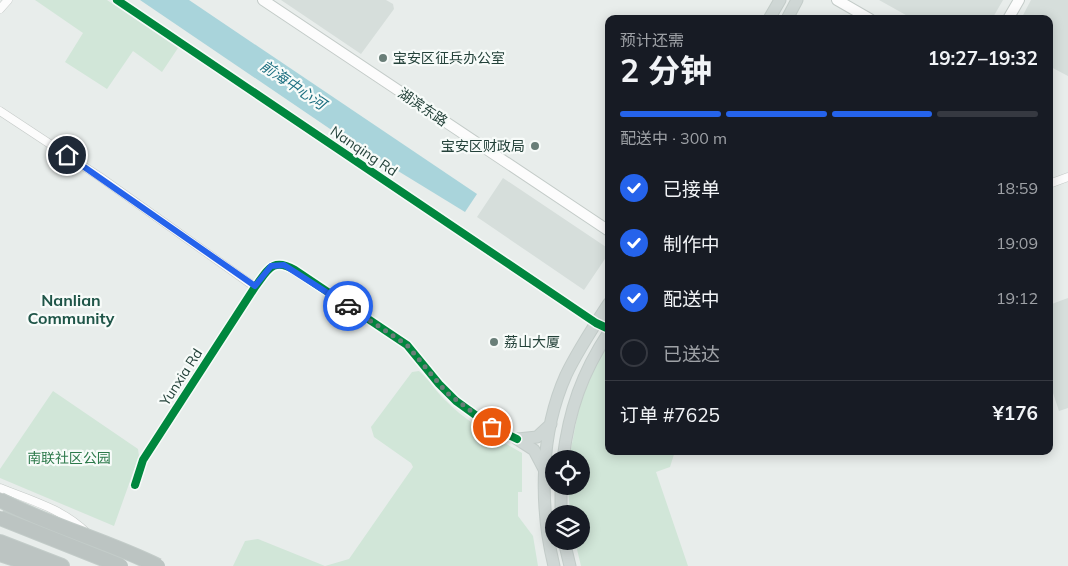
<!DOCTYPE html>
<html lang="zh">
<meta charset="utf-8">
<style>
:root{--surface:#171b24;--page:#242831;--text:#f1f3f6;--muted:#9ea1a6;--line:#363941;--accent:#2563eb}
body{margin:0;font-family:Mulish,"Noto Sans SC",sans-serif;background:var(--page);color:var(--text);height:100vh;display:flex;flex-direction:column;font-size:19px;white-space:nowrap}
*{box-sizing:border-box;margin:0}
p{font-size:16px;color:var(--muted)}
.icon{flex:none;width:28px;height:28px;fill:none;stroke:currentColor;stroke-width:2;stroke-linecap:round;stroke-linejoin:round}
.map{position:relative;flex:1;overflow:hidden}
.details{position:absolute;left:605px;top:15px;width:448px;height:440px;display:flex;flex-direction:column;background:var(--surface);border-radius:10px;box-shadow:0 2px 12px #0003}
.details>*{flex:none}
.controls{position:absolute;left:545px;top:450px;display:grid;gap:10px}
.controls a{display:grid;place-items:center;width:45px;height:45px;border-radius:50%;background:var(--surface);box-shadow:0 2px 12px #0003;font-size:25px}
.pin{position:absolute;display:grid;place-items:center;width:42px;height:42px;color:#fff;margin:-21px;border:2px solid #fff;border-radius:50%;box-shadow:0 1px 5px #0007}
.courier{position:absolute;display:grid;place-items:center;width:50px;height:50px;margin:-25px;border:4px solid #2563eb;border-radius:50%;background:#fff;color:#222;box-shadow:0 1px 6px #0007}
.overview em{font-style:normal;font-weight:700}
.overview div{display:flex;flex-direction:column-reverse}
.overview{display:flex;align-items:center;justify-content:space-between;height:85px;padding:0 15px}
h1{font-size:32px;font-weight:700;line-height:38px}
.bar{display:grid;grid-template-columns:repeat(4,1fr);gap:8px 5px;align-content:center;height:60px;padding:0 15px}
.bar i{height:6px;border-radius:4px;background:var(--line)}
.bar .selected{background:var(--accent)}
.bar p{grid-column:span 4}
.line{display:flex;align-items:center;gap:12px;padding:0 15px;border-top:1px solid var(--line)}
.line div{flex:1}
ol{padding:0 15px;list-style:none}
li{display:flex;align-items:center;gap:15px;height:55px}
li p{margin-inline-start:auto}
li .icon{padding:5px;border-radius:50%;background:var(--accent);color:#fff;stroke-width:4}
li:last-child{color:var(--muted)}
li i{width:28px;height:28px;border:2px solid var(--line);border-radius:50%}
.map>svg:first-child{display:block}
.built{fill:#d6dedb}
.green{fill:#d1e6d8}
.water{fill:#a9d4db}
.lines{fill:none;stroke-linecap:round;stroke-linejoin:round}
.street-casing{stroke:#c5cac8;stroke-width:9}
.secondary-casing{stroke:#c3cbc8;stroke-width:12}
.primary-casing{stroke:#c3ccc9;stroke-width:13}
.highway-casing{stroke:#c3ccc9;stroke-width:16}
.street{stroke:#fcfcfc;stroke-width:8}
.secondary{stroke:#fcfcfc;stroke-width:10}
.primary{stroke:#cfd7d5;stroke-width:11}
.highway{stroke:#bcc4c2;stroke-width:14}
.highway-bridge-casing{stroke:#c3ccc9;stroke-width:16;stroke-linecap:butt}
.highway-bridge{stroke:#bcc4c2;stroke-width:14}
.cycleway-casing{stroke:#f7fbf9;stroke-width:11}
.cycleway{stroke:#00873e;stroke-width:8}
.done{stroke:#697e78;stroke-width:5;stroke-dasharray:0 9}
.route{stroke:#2563eb;stroke-width:6}
.poi-dot{fill:#697e78;stroke:#f7fbf9;stroke-width:2}
.labels{text-anchor:middle;stroke-width:4.5;stroke-linejoin:round;paint-order:stroke}
.poi-label{font-size:14px;fill:#24423a;stroke:#f7fbf9;text-anchor:start}
.street-label{font-size:14px;fill:#24423a;stroke:#f7fbf9}
.park-label{font-size:14px;fill:#2d7a4b;stroke:#f7fbf9}
.water-label{font-size:15px;font-style:italic;fill:#1c6f80;stroke:#f7fbf9}
.quarter-label{font-size:16px;font-weight:bold;fill:#1f5548;stroke:#f7fbf9}
</style>
<div class="map">
<svg width="1068" height="566" viewBox="0 0 1068 566">
<rect width="100%" height="100%" fill="#e8edeb"/>
<path class="built" d="M 281,0 L 386,0 L 393,4 L 394,9 L 361,54 Z
M 879,0 L 1003,0 L 992,19 L 913,19 Z
M 1031,0 L 1068,0 L 1068,76 L 1049,66 L 1049,19 L 1021,19 Z
M 503,178 L 609,249 L 609,253 L 584,290 L 477,217 Z
M 1068,298 L 1068,408 L 1059,411 L 1049,381 L 1049,305 Z"/>
<path class="green" d="M 35,0 L 107,0 L 178,48 L 162,72 L 133,51 L 107,89 L 65,62 L 83,33 Z
M 609,340 L 609,451 L 675,451 L 670,467 L 656,472 L 688,566 L 581,566 L 575,541 L 581,541 L 581,514 L 570,514 L 568,486 L 581,486 L 581,459 L 569,459 L 583,387 Z
M 419,371 C 429,379 435,391 445,400 C 466,422 496,438 522,453 L 522,492 L 518,492 L 518,516 L 533,536 L 538,566 L 325,566 L 349,559 L 413,467 L 411,463 L 374,437 L 371,427 L 412,372 Z
M 53,391 L 138,449 L 139,456 L 114,526 L 0,478 L 0,469 Z
M 258,539 L 325,566 L 233,566 L 245,541 Z"/>
<path class="water" d="M 140,0 L 189,0 L 477,194 L 465,212 L 336,133 Z"/>
<g class="lines">
<defs>
<path id="street" d="M 117,0 L 596,323
M 0,9 L 8,0
M 0,111 L 100,177 L 255,287
M 1049,184 L 1068,177
M 135,485 L 143,460 L 255,287 C 268,270 272,257 295,270 L 407,345 L 439,384 L 456,401 L 492,427 L 517,439
M 0,488 C 30,500 63,509 87,533"/>
<path id="secondary" d="M 263,0 L 609,231
M 837,0 L 870,19
M 1008,19 L 1019,0"/>
<path id="primary" d="M 769,19 L 780,0
M 787,19 L 797,0
M 517,439 L 534,450 L 545,471
M 518,439 L 537,437 L 551,424
M 563,459 C 569,410 582,373 609,332
M 561,486 L 561,514
M 564,541 L 570,566
M 554,566 C 539,505 540,433 566,375 C 578,350 594,326 609,303"/>
<path id="highway" d="M 0,542 L 62,566
M 0,554 L 36,566"/>
</defs>
<use href="#street" class="street-casing"/>
<use href="#secondary" class="secondary-casing"/>
<use href="#primary" class="primary-casing"/>
<use href="#highway" class="highway-casing"/>
<use href="#street" class="street"/>
<use href="#secondary" class="secondary"/>
<use href="#primary" class="primary"/>
<use href="#highway" class="highway"/>
<defs>
<path id="highway-bridge" d="M 0,500 C 51,526 107,541 158,566
M 0,518 L 121,566"/>
</defs>
<use href="#highway-bridge" class="highway-bridge-casing"/>
<use href="#highway-bridge" class="highway-bridge"/>
<defs>
<path id="cycleway" d="M 117,0 L 596,323 L 609,329
M 135,485 L 143,460 L 255,287 C 268,270 272,257 295,270 L 407,345 L 439,384 L 456,401 L 492,427 L 517,439"/>
</defs>
<use href="#cycleway" class="cycleway-casing"/>
<use href="#cycleway" class="cycleway"/>
</g>
<g class="lines">
<path class="done" d="M 348,306 L 407,345 L 446,392 L 492,427"/>
<path class="route" d="M 67,155 L 255,286 L 271,266 L 284,265 L 348,306"/>
</g>
<g class="poi-dot">
<circle cx="383" cy="58" r="5"/>
<circle cx="535" cy="146" r="5"/>
<circle cx="494" cy="342" r="5"/>
</g>
<g class="labels">
<g class="poi-label">
<text x="393" y="63">宝安区征兵办公室</text>
<text x="525" y="151" text-anchor="end">宝安区财政局</text>
<text x="504" y="347">荔山大厦</text>
</g>
<g class="street-label">
<text transform="translate(423 107) rotate(34)" y="5">湖滨东路</text>
<text transform="translate(364 151) rotate(34)" y="5">Nanqing Rd</text>
<text transform="translate(181 377) rotate(-57)" y="5">Yunxia Rd</text>
</g>
<g class="park-label">
<text x="69" y="463">南联社区公园</text>
</g>
<g class="water-label">
<text transform="translate(293 85) rotate(34)" y="5">前海中心河</text>
</g>
<g class="quarter-label">
<text x="71" y="306">Nanlian<tspan x="71" dy="18">Community</tspan></text>
</g>
</g>
</svg>
<div class="controls">
<a><svg class="icon" aria-label="locate" viewBox="0 0 24 24"><circle cx="12" cy="12" r="6"/><path d="M12 2v4M12 18v4M2 12h4M18 12h4"/></svg></a>
<a><svg class="icon" aria-label="layers" viewBox="0 0 24 24"><path d="M12 4l9 5-9 5-9-5zM3 14l9 5 9-5"/></svg></a>
</div>
<div class="pin" style="left:492px;top:427px;background:#ea580c"><svg class="icon" aria-label="bag" viewBox="0 0 24 24"><path d="M5 8h14l-1 12H6zM9 8a3 3 0 0 1 6 0"/></svg></div>
<div class="pin" style="left:67px;top:155px;background:#1f2937"><svg class="icon" aria-label="home" viewBox="0 0 24 24"><path d="M3 11l9-7 9 7M6 9v11h12V9"/></svg></div>
<div class="courier" style="left:348px;top:306px"><svg class="icon" aria-label="car" viewBox="0 0 24 24"><path d="M5 17H2v-5l4-1 3-4h7l3 4 3 1v5h-3M9 17h6M6 11h13"/><circle cx="7" cy="17" r="2"/><circle cx="17" cy="17" r="2"/></svg></div>
<section class="details">
<div class="overview"><div><h1>2 分钟</h1><p>预计还需</p></div><em>19:27–19:32</em></div>
<div class="bar"><i class="selected"></i><i class="selected"></i><i class="selected"></i><i></i><p>配送中 · 300 m</p></div>
<ol>
<li><svg class="icon" aria-label="check" viewBox="0 0 24 24"><path d="M5 12l5 5 9-10"/></svg>已接单<p>18:59</p></li>
<li><svg class="icon" aria-label="check" viewBox="0 0 24 24"><path d="M5 12l5 5 9-10"/></svg>制作中<p>19:09</p></li>
<li><svg class="icon" aria-label="check" viewBox="0 0 24 24"><path d="M5 12l5 5 9-10"/></svg>配送中<p>19:12</p></li>
<li><i></i>已送达</li>
</ol>
<div class="line" style="height:65px"><div>订单 #7625</div><b>¥176</b></div>
</section>
</div>
